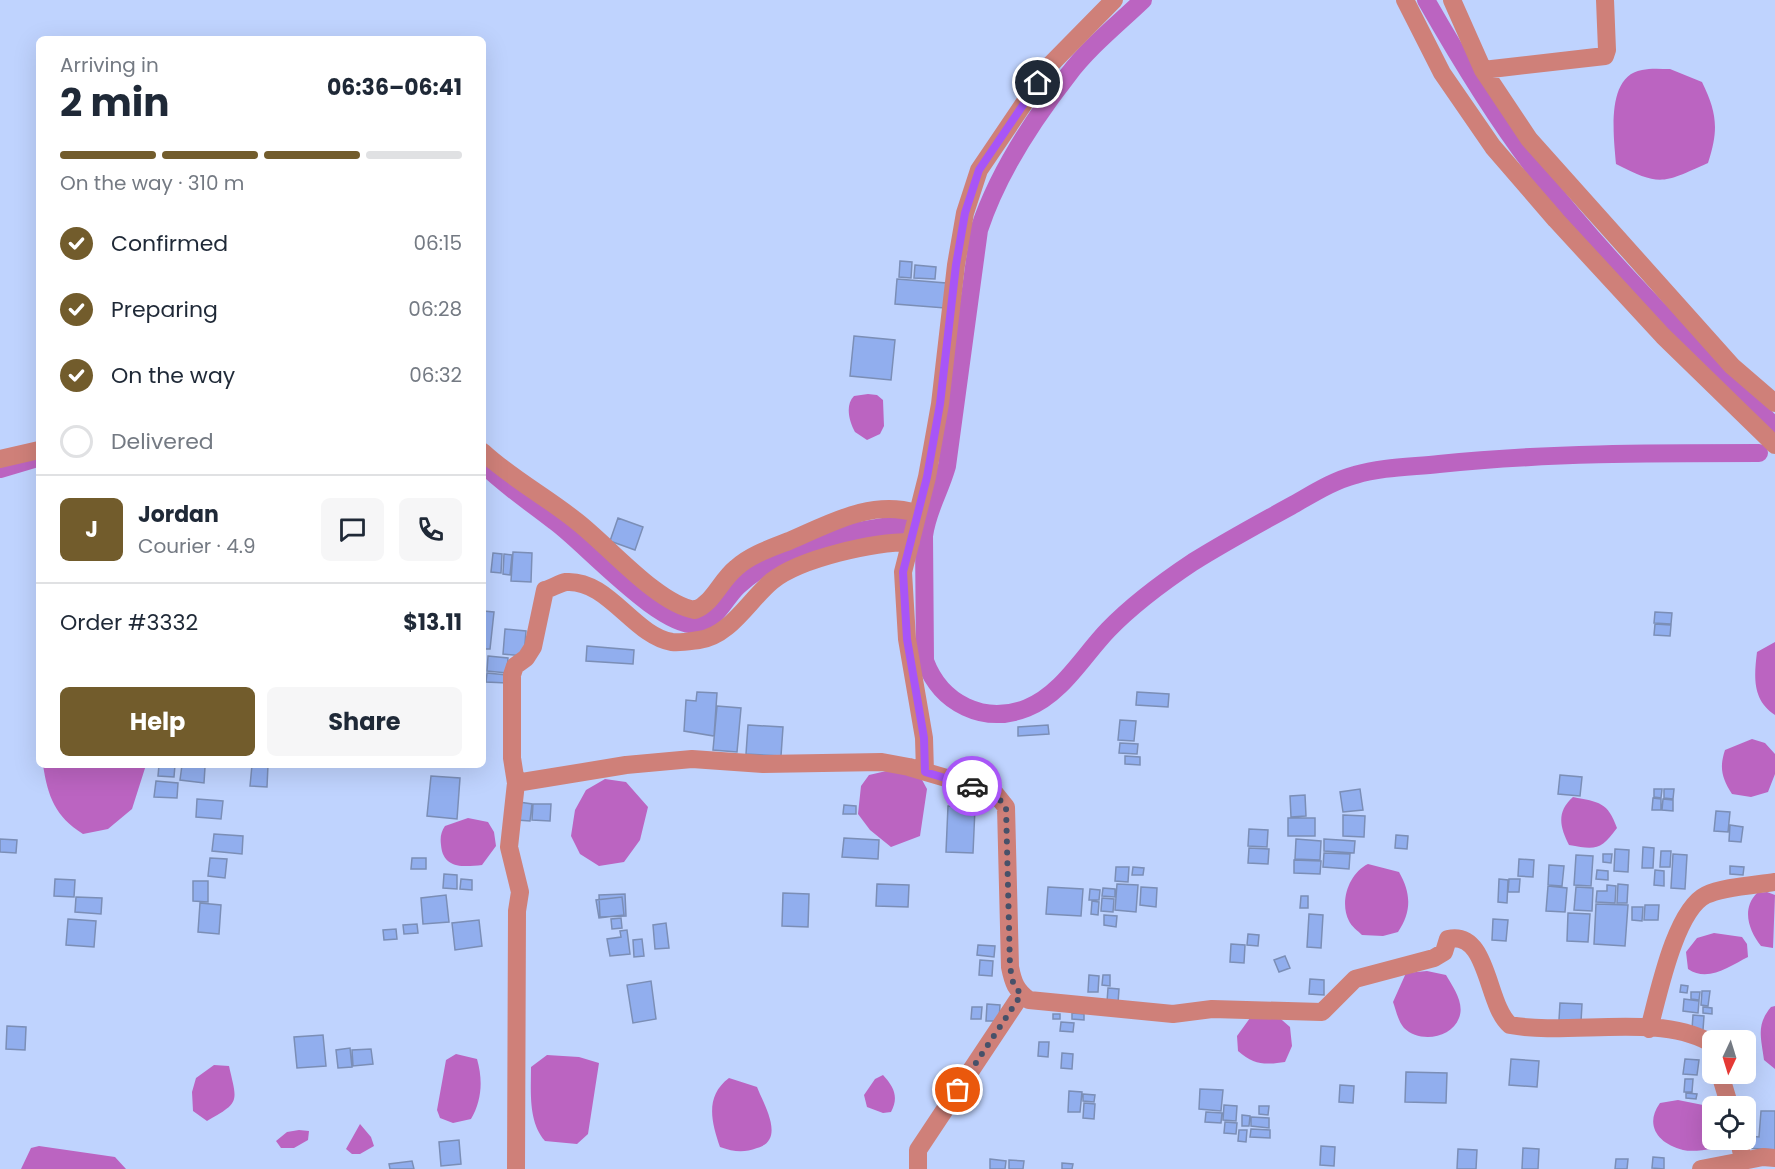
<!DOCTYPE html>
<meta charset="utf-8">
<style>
:root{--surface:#fff;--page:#f6f6f7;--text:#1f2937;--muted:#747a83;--line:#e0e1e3;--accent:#725c2c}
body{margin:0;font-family:Poppins,sans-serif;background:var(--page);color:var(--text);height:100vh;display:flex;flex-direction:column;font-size:22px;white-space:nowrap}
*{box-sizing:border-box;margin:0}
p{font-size:20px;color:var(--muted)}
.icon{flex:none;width:33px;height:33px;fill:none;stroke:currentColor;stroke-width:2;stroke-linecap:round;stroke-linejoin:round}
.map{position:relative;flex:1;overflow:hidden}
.details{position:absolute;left:36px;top:36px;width:450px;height:732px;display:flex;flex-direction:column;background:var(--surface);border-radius:9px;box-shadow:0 6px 24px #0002}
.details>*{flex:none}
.needle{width:39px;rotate:184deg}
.controls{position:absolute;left:1702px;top:1030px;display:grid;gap:12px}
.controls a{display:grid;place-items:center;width:54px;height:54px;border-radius:9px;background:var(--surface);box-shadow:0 6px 24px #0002;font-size:30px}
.pin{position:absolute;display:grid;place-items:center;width:51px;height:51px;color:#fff;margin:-26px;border:3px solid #fff;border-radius:50%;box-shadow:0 2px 6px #0007}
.courier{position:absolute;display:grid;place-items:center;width:60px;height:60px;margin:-30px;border:4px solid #a855f7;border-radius:50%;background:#fff;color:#222;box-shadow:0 2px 8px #0007}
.headline em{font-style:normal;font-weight:700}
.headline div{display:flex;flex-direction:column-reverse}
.headline{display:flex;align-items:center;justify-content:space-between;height:102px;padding:0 24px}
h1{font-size:39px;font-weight:700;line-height:45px}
.bar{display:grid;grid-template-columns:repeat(4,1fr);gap:9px 6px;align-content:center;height:72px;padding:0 24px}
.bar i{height:8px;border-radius:4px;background:var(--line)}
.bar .current{background:var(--accent)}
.bar p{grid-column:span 4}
.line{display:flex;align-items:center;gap:15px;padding:0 24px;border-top:2px solid var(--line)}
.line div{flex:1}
.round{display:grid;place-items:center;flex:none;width:63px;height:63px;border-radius:9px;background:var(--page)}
ol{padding:0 24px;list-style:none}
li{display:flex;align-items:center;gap:18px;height:66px}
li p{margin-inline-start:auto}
li .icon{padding:6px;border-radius:50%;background:var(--accent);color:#fff;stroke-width:4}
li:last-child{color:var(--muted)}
li i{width:33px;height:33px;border:3px solid var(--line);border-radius:50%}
.action{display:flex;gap:12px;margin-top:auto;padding:12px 24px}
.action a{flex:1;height:69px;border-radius:9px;background:var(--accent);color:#fff;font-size:24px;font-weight:700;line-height:69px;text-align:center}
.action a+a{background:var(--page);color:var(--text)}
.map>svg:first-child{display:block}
.water{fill:#bb64c1}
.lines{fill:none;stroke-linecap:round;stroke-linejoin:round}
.canal{stroke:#bb64c1;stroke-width:18}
.building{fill:#91aeee;stroke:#7b8eb6;stroke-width:1.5}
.minor{stroke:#cf8079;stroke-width:18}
.tertiary{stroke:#cf8079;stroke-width:18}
.done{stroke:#475169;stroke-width:6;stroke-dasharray:0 10.8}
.route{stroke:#a855f7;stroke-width:8}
</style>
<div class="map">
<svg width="1775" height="1169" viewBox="0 0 1775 1169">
<rect width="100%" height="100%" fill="#bfd3fe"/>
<path class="water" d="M 1670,69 L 1702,82 C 1717,113 1719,129 1708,163 C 1663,183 1661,187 1616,164 C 1614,138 1605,76 1642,70 C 1651,68 1661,69 1670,69 Z
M 868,394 L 877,395 L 883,400 L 884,426 L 880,434 L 867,440 L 855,432 C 849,421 845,405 854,396 Z
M 1775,642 L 1775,715 C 1752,700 1754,677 1757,652 Z
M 1752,739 L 1765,743 L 1775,754 L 1775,774 L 1768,792 L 1751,797 L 1732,794 C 1722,778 1719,768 1725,750 Z
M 43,765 L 146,765 L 132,809 L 108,829 L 83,834 C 55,816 48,797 43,765 Z
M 895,769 L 921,778 L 927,789 L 920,836 L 891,847 L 870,830 L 858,814 L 861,786 L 869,775 Z
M 605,779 L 626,782 L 648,807 L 640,840 L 624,862 L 599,866 L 580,854 L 571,836 L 575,810 L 586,790 Z
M 1573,797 C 1599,802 1608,802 1617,828 C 1601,850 1596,850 1569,845 C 1560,827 1556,812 1573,797 Z
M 468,818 L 488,822 L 494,832 L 496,846 L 482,865 C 463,867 443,869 441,845 C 440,837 441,832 445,826 Z
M 1368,864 L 1399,872 C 1411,893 1412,911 1398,932 L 1383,936 L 1362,935 C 1358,931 1351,926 1349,921 C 1339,902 1349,873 1368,864 Z
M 1767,892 L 1775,895 L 1773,948 L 1761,946 C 1749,931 1741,909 1757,893 Z
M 1714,933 L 1742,937 L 1747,944 L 1748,957 C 1730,966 1708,983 1688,969 L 1686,952 L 1697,938 Z
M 1427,971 L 1446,975 C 1453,987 1465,1003 1459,1018 C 1451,1039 1419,1043 1404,1028 C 1398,1021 1396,1010 1393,1002 L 1406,973 Z
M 1775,1006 L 1775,1069 L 1764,1060 C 1761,1037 1756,1025 1771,1007 Z
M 1275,1014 L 1290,1027 L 1292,1046 L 1285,1062 C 1265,1065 1254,1065 1238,1051 L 1237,1036 L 1250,1018 Z
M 456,1054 L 477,1059 C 483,1080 482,1100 471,1119 L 453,1123 L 440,1118 L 437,1110 L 446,1060 Z
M 547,1055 L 579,1057 L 599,1063 L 588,1134 L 577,1144 L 545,1141 C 528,1122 531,1091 531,1067 Z
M 214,1065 L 229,1066 C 237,1102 241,1102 207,1121 L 193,1111 L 192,1092 L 196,1078 Z
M 883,1075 C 894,1087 899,1097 891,1112 L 883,1113 L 867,1107 L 864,1095 L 875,1079 Z
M 729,1078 L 757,1087 C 764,1105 786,1140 757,1148 C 744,1153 734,1152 720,1147 C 711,1121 705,1096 729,1078 Z
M 1678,1100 L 1713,1107 L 1713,1140 L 1721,1140 L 1712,1149 C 1703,1150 1692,1152 1683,1150 C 1658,1144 1644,1125 1660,1103 Z
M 360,1124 L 371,1137 L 374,1146 L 360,1154 L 352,1154 L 346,1149 Z
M 299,1130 L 309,1131 L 308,1140 L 294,1148 L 281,1148 L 276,1141 L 287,1132 Z
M 39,1146 L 115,1157 L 126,1169 L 21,1169 L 31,1148 Z"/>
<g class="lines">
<path class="canal" d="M 1143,0 C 1118,24 1089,47 1068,75 C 1032,121 997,175 979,230 L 947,466 C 940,491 927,511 924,536 L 925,661 C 941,704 984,725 1027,708 C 1062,694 1083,656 1108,630 C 1133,604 1163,582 1193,562 C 1225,542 1258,524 1291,506 C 1311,495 1332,481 1355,475 C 1382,467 1410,467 1439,464 C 1545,453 1652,453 1759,453
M 1426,0 C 1458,56 1492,113 1531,164 C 1604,259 1690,343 1775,427
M 483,464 C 505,486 530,502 554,521 C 584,542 664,633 700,624 C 717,619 726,597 738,586 C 780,548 847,529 902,525
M 0,469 L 37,458"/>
</g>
<path class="building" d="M 900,261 L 912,262 L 911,278 L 899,277 Z
M 915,265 L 936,267 L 935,279 L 914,278 Z
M 897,279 L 946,283 L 945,308 L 895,304 Z
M 854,336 L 895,340 L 891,380 L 850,376 Z
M 618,518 L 643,527 L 635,550 L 610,541 Z
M 513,552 L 532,553 L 531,582 L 511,581 Z
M 493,553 L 502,554 L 501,573 L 491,572 Z
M 504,554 L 512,555 L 510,575 L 503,574 Z
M 483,611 L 494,612 L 490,649 L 483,649 Z
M 1655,612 L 1672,613 L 1671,624 L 1654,623 Z
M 1655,624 L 1671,625 L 1670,636 L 1654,635 Z
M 505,629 L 526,631 L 524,656 L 503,654 Z
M 587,646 L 634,650 L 633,664 L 586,661 Z
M 488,656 L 508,658 L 507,673 L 487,671 Z
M 487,673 L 507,675 L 507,683 L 486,682 Z
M 697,692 L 717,693 L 714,736 L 684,731 L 686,700 L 696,701 Z
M 1137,692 L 1169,694 L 1168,707 L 1136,705 Z
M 717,706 L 741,708 L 737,752 L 713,750 Z
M 1120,720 L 1136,721 L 1134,741 L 1118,740 Z
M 748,725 L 783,727 L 781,756 L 746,754 Z
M 1048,725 L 1049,734 L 1018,736 L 1018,727 Z
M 1120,743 L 1138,744 L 1137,754 L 1119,753 Z
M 1125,756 L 1140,757 L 1140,765 L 1125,764 Z
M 159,765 L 175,765 L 174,777 L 158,776 Z
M 182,765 L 205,767 L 204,783 L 180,780 Z
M 252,765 L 268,765 L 267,787 L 250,786 Z
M 1560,775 L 1582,777 L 1580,796 L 1558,794 Z
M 431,776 L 460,778 L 457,819 L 427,816 Z
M 156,781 L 178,783 L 177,798 L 154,797 Z
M 1360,789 L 1363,810 L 1343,812 L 1340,792 Z
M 1654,789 L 1662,789 L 1661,798 L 1654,797 Z
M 1664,789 L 1674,789 L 1673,799 L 1664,798 Z
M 1305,795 L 1306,816 L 1291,817 L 1290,796 Z
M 1653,798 L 1661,799 L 1661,810 L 1652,810 Z
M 197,799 L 223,801 L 221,819 L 196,817 Z
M 1663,799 L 1673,800 L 1673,811 L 1662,810 Z
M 519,802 L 532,804 L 530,821 L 517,820 Z
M 533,804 L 551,804 L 550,821 L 532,820 Z
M 844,805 L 856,806 L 856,814 L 843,814 Z
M 948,806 L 975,808 L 973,853 L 946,852 Z
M 1716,811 L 1730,812 L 1728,832 L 1714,831 Z
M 1343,815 L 1365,816 L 1364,837 L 1343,836 Z
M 1288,818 L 1315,818 L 1315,836 L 1288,836 Z
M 1730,825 L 1743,827 L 1741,842 L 1729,841 Z
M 1249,829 L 1268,830 L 1267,847 L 1248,846 Z
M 214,834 L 243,836 L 242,854 L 212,851 Z
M 1396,835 L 1408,836 L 1407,849 L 1395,848 Z
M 844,838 L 879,840 L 878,859 L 842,857 Z
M 0,839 L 17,840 L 16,853 L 0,852 Z
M 1296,839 L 1321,841 L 1320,860 L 1295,859 Z
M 1324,839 L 1355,841 L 1354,853 L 1324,851 Z
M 1643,847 L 1654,848 L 1653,868 L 1642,868 Z
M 1249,848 L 1269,849 L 1268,864 L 1248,863 Z
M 1615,849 L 1629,850 L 1628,872 L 1614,871 Z
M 1661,851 L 1671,851 L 1670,867 L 1660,867 Z
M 1324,853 L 1350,854 L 1349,869 L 1323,867 Z
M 1603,854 L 1612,854 L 1611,863 L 1603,862 Z
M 1673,854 L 1687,855 L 1685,889 L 1671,888 Z
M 1576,855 L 1593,856 L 1591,886 L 1574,885 Z
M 210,858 L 227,859 L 225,878 L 208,876 Z
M 412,858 L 426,858 L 426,869 L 411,869 Z
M 1519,859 L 1534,860 L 1533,877 L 1518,876 Z
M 1294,860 L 1321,861 L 1320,874 L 1294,873 Z
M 1549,865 L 1564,866 L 1562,886 L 1548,885 Z
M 1730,866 L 1744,867 L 1743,875 L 1730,874 Z
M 1116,867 L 1129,867 L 1128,882 L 1115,881 Z
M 1133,867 L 1144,868 L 1143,875 L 1132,875 Z
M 1597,870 L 1608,871 L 1608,880 L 1596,879 Z
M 1655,870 L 1664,871 L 1664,886 L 1654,885 Z
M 444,874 L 457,875 L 457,889 L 443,888 Z
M 55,879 L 75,880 L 74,897 L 54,896 Z
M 461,879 L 472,880 L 472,890 L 460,889 Z
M 1499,879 L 1508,880 L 1507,903 L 1498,902 Z
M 1509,879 L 1520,879 L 1519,892 L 1508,892 Z
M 193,881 L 208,881 L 208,902 L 193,901 Z
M 877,884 L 909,885 L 908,907 L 876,906 Z
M 1117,884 L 1138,885 L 1136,912 L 1115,910 Z
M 1618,884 L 1628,885 L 1627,903 L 1617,903 Z
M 1607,885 L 1616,886 L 1615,903 L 1596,902 L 1597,891 L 1607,891 Z
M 1548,886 L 1567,888 L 1565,912 L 1546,911 Z
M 1048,887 L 1083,889 L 1081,916 L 1046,914 Z
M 1141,887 L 1157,888 L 1156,907 L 1140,905 Z
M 1576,887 L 1593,888 L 1592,911 L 1574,910 Z
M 1103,888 L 1115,889 L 1115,897 L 1102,896 Z
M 1090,889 L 1100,890 L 1099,900 L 1089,900 Z
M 783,893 L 809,894 L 808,927 L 782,926 Z
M 625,894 L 626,916 L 600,917 L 599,895 Z
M 446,895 L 449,922 L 423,924 L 421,898 Z
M 1301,896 L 1308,896 L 1308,908 L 1300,908 Z
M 76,897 L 102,898 L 101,914 L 75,912 Z
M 622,897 L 624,915 L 599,918 L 596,900 Z
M 1102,898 L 1114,899 L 1113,912 L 1101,911 Z
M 1092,901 L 1099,902 L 1098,915 L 1091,914 Z
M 200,903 L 221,905 L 219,934 L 198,932 Z
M 1596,904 L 1628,905 L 1625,946 L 1594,944 Z
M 1645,905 L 1659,905 L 1658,920 L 1644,920 Z
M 1632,907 L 1643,907 L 1642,921 L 1632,920 Z
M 1568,913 L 1590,914 L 1588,942 L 1567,941 Z
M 1309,914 L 1323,915 L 1321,948 L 1307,947 Z
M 1104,915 L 1117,916 L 1116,927 L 1104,925 Z
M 621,918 L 622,928 L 612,929 L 611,919 Z
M 68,919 L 96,921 L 94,947 L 66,945 Z
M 1493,919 L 1508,920 L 1506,941 L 1492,940 Z
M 479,920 L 482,946 L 455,950 L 452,923 Z
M 666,923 L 669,948 L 655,949 L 653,925 Z
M 417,924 L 418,933 L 404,934 L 403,925 Z
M 396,929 L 397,939 L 384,940 L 383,930 Z
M 627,930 L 630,954 L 610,956 L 607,939 L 621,937 L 620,931 Z
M 1248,934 L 1259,935 L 1258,946 L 1247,945 Z
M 642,939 L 644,956 L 634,957 L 633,940 Z
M 1231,944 L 1245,945 L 1244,963 L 1230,962 Z
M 978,945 L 995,946 L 994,957 L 977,955 Z
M 1285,956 L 1290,968 L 1279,972 L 1274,960 Z
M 980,960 L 993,961 L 992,976 L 979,975 Z
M 1089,975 L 1099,976 L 1098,992 L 1088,992 Z
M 1103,975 L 1110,975 L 1110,986 L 1102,985 Z
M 1310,979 L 1324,980 L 1324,995 L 1309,994 Z
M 651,981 L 656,1019 L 633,1023 L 627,985 Z
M 1681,985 L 1688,986 L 1687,993 L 1680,992 Z
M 1108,988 L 1119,989 L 1118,1003 L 1107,1002 Z
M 1702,991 L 1710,991 L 1708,1006 L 1701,1005 Z
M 1691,992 L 1700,992 L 1699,1000 L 1691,999 Z
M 1684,999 L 1699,1001 L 1698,1013 L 1683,1011 Z
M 1560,1003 L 1582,1004 L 1581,1022 L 1559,1020 Z
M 987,1004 L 1000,1005 L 999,1021 L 986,1021 Z
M 972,1007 L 982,1007 L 981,1019 L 971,1019 Z
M 1703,1007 L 1712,1008 L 1712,1014 L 1703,1013 Z
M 1072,1013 L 1084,1014 L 1084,1020 L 1072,1019 Z
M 1053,1014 L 1060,1014 L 1060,1019 L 1053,1019 Z
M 1693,1015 L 1704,1016 L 1703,1030 L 1692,1029 Z
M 1061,1022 L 1074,1023 L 1073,1032 L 1060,1031 Z
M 7,1026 L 26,1027 L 25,1050 L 6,1049 Z
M 1725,1033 L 1737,1034 L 1737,1041 L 1724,1041 Z
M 323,1035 L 326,1066 L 297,1068 L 294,1037 Z
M 1039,1042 L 1049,1042 L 1048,1057 L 1038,1056 Z
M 350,1048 L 352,1067 L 338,1068 L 336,1050 Z
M 371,1049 L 373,1064 L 353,1066 L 352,1050 Z
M 1062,1053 L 1073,1054 L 1072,1069 L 1061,1068 Z
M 1708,1055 L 1713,1056 L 1713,1070 L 1707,1069 Z
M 1511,1059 L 1539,1061 L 1537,1087 L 1509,1085 Z
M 1685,1059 L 1699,1060 L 1697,1075 L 1683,1074 Z
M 1406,1072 L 1447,1073 L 1446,1103 L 1405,1102 Z
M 1729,1074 L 1741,1074 L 1740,1079 L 1729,1078 Z
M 1685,1079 L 1693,1079 L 1692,1092 L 1684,1092 Z
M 1340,1085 L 1354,1086 L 1353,1103 L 1339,1102 Z
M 1200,1089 L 1223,1090 L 1221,1111 L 1199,1109 Z
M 1069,1091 L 1082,1092 L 1080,1112 L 1068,1112 Z
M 1686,1093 L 1697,1094 L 1696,1099 L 1686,1098 Z
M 1083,1094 L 1095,1095 L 1094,1102 L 1083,1101 Z
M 1084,1103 L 1095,1104 L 1094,1119 L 1083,1118 Z
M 1224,1105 L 1237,1106 L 1236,1121 L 1223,1120 Z
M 1259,1106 L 1269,1106 L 1268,1115 L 1259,1114 Z
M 1761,1111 L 1775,1111 L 1775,1150 L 1747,1148 L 1748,1136 L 1759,1137 Z
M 1206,1112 L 1222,1113 L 1221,1123 L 1205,1122 Z
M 1242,1115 L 1250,1116 L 1249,1126 L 1242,1126 Z
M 1251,1117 L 1269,1118 L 1269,1128 L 1251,1126 Z
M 1225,1122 L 1237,1123 L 1236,1134 L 1224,1133 Z
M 1251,1129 L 1270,1130 L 1270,1138 L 1250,1137 Z
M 1239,1130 L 1247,1130 L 1246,1142 L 1238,1141 Z
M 459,1140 L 461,1164 L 441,1166 L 439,1142 Z
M 1321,1146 L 1335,1147 L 1334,1166 L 1320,1165 Z
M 1523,1148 L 1539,1149 L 1538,1169 L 1522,1169 Z
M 1458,1149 L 1477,1150 L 1476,1169 L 1457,1169 Z
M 1653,1157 L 1664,1158 L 1664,1169 L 1652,1168 Z
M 990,1159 L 1006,1161 L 1005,1169 L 990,1169 Z
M 1616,1159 L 1628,1159 L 1627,1169 L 1615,1169 Z
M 1009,1160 L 1024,1161 L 1023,1169 L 1009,1169 Z
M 412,1161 L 414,1169 L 390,1169 L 389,1164 Z
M 1062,1163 L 1073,1164 L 1072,1169 L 1062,1169 Z"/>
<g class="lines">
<path class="minor" d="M 1452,0 L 1483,70 L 1529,139 L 1732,366 L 1775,403
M 1483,70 L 1605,56 L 1607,50 L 1605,0
M 483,452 C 511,478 545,496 575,520 C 607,544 657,604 695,610 C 714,602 720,581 736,568 C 750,555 771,548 789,541 C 829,524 871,499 916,513
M 0,459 L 39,450
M 925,772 L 924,738 L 907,639 L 903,572 L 927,477 L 940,404 L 956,265 L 965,213 L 979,170 L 1050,65 L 1114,0
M 516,783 L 512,758 L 512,675 L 515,666 L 526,658 L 533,647 L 545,590 C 552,588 560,583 566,582 C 608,579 634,636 672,642 C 680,643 691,641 699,640 C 730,636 749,600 772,581 C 801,558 874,542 911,542
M 1649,1029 C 1658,996 1675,910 1706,895 C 1722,887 1756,885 1775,882
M 1720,1074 L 1730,1107
M 1739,1140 L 1743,1160
M 516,1169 L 517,911 L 520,892 L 509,847 L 516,783 L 626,765 L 692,759 L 763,764 L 882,762 L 909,767 L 994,792 L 1006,807 L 1010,967 C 1013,982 1016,991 1029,1000 L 1173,1014 L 1212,1009 L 1322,1012 L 1355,979 L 1434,958 L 1444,952 L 1448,939 C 1489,930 1486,1005 1510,1025 C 1568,1036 1657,1013 1709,1042 L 1713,1053
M 918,1169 L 918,1150 L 1021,995
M 1701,1169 L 1763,1157 L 1775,1158"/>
<path class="tertiary" d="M 1405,0 L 1442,73 L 1493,147 L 1556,220 L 1663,336 L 1775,445"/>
</g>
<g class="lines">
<path class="done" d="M 958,1090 L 1021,995 L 1013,982 L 1010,967 L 1006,807 L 993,792 L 972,786"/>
<path class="route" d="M 972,786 L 925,772 L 924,738 L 907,639 L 903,572 L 927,477 L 940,404 L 956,265 L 965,213 L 979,170 L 1038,83"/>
</g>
</svg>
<div class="controls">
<a><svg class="needle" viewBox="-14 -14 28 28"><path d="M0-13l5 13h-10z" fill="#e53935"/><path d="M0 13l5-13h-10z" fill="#747a83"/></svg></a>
<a><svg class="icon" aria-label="locate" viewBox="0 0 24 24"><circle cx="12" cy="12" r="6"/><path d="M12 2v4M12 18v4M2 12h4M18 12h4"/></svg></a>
</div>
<div class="pin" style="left:958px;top:1090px;background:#ea580c"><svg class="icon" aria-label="bag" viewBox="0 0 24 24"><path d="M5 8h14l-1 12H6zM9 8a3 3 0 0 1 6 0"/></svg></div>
<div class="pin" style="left:1038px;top:83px;background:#1f2937"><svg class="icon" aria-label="home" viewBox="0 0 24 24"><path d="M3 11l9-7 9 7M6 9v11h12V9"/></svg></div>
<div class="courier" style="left:972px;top:786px"><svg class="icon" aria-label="car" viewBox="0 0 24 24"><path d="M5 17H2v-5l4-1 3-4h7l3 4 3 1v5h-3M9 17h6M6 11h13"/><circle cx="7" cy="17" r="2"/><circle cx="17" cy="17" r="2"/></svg></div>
<section class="details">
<div class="headline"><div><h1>2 min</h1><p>Arriving in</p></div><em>06:36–06:41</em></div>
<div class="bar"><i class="current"></i><i class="current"></i><i class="current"></i><i></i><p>On the way · 310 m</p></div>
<ol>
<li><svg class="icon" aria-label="check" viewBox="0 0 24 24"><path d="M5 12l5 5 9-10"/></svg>Confirmed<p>06:15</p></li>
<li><svg class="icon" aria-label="check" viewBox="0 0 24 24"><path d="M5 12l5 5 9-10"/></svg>Preparing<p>06:28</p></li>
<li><svg class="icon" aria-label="check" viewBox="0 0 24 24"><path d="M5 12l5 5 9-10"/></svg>On the way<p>06:32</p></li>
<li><i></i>Delivered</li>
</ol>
<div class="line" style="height:108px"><b class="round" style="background:var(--accent);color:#fff">J</b><div><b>Jordan</b><p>Courier · 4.9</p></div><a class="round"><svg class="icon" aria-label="chat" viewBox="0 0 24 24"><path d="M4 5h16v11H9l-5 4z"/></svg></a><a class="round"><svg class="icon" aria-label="phone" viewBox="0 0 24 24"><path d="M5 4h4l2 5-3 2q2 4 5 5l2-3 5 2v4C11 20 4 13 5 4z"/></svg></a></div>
<div class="line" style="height:78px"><div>Order #3332</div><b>$13.11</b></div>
<div class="action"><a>Help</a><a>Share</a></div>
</section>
</div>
